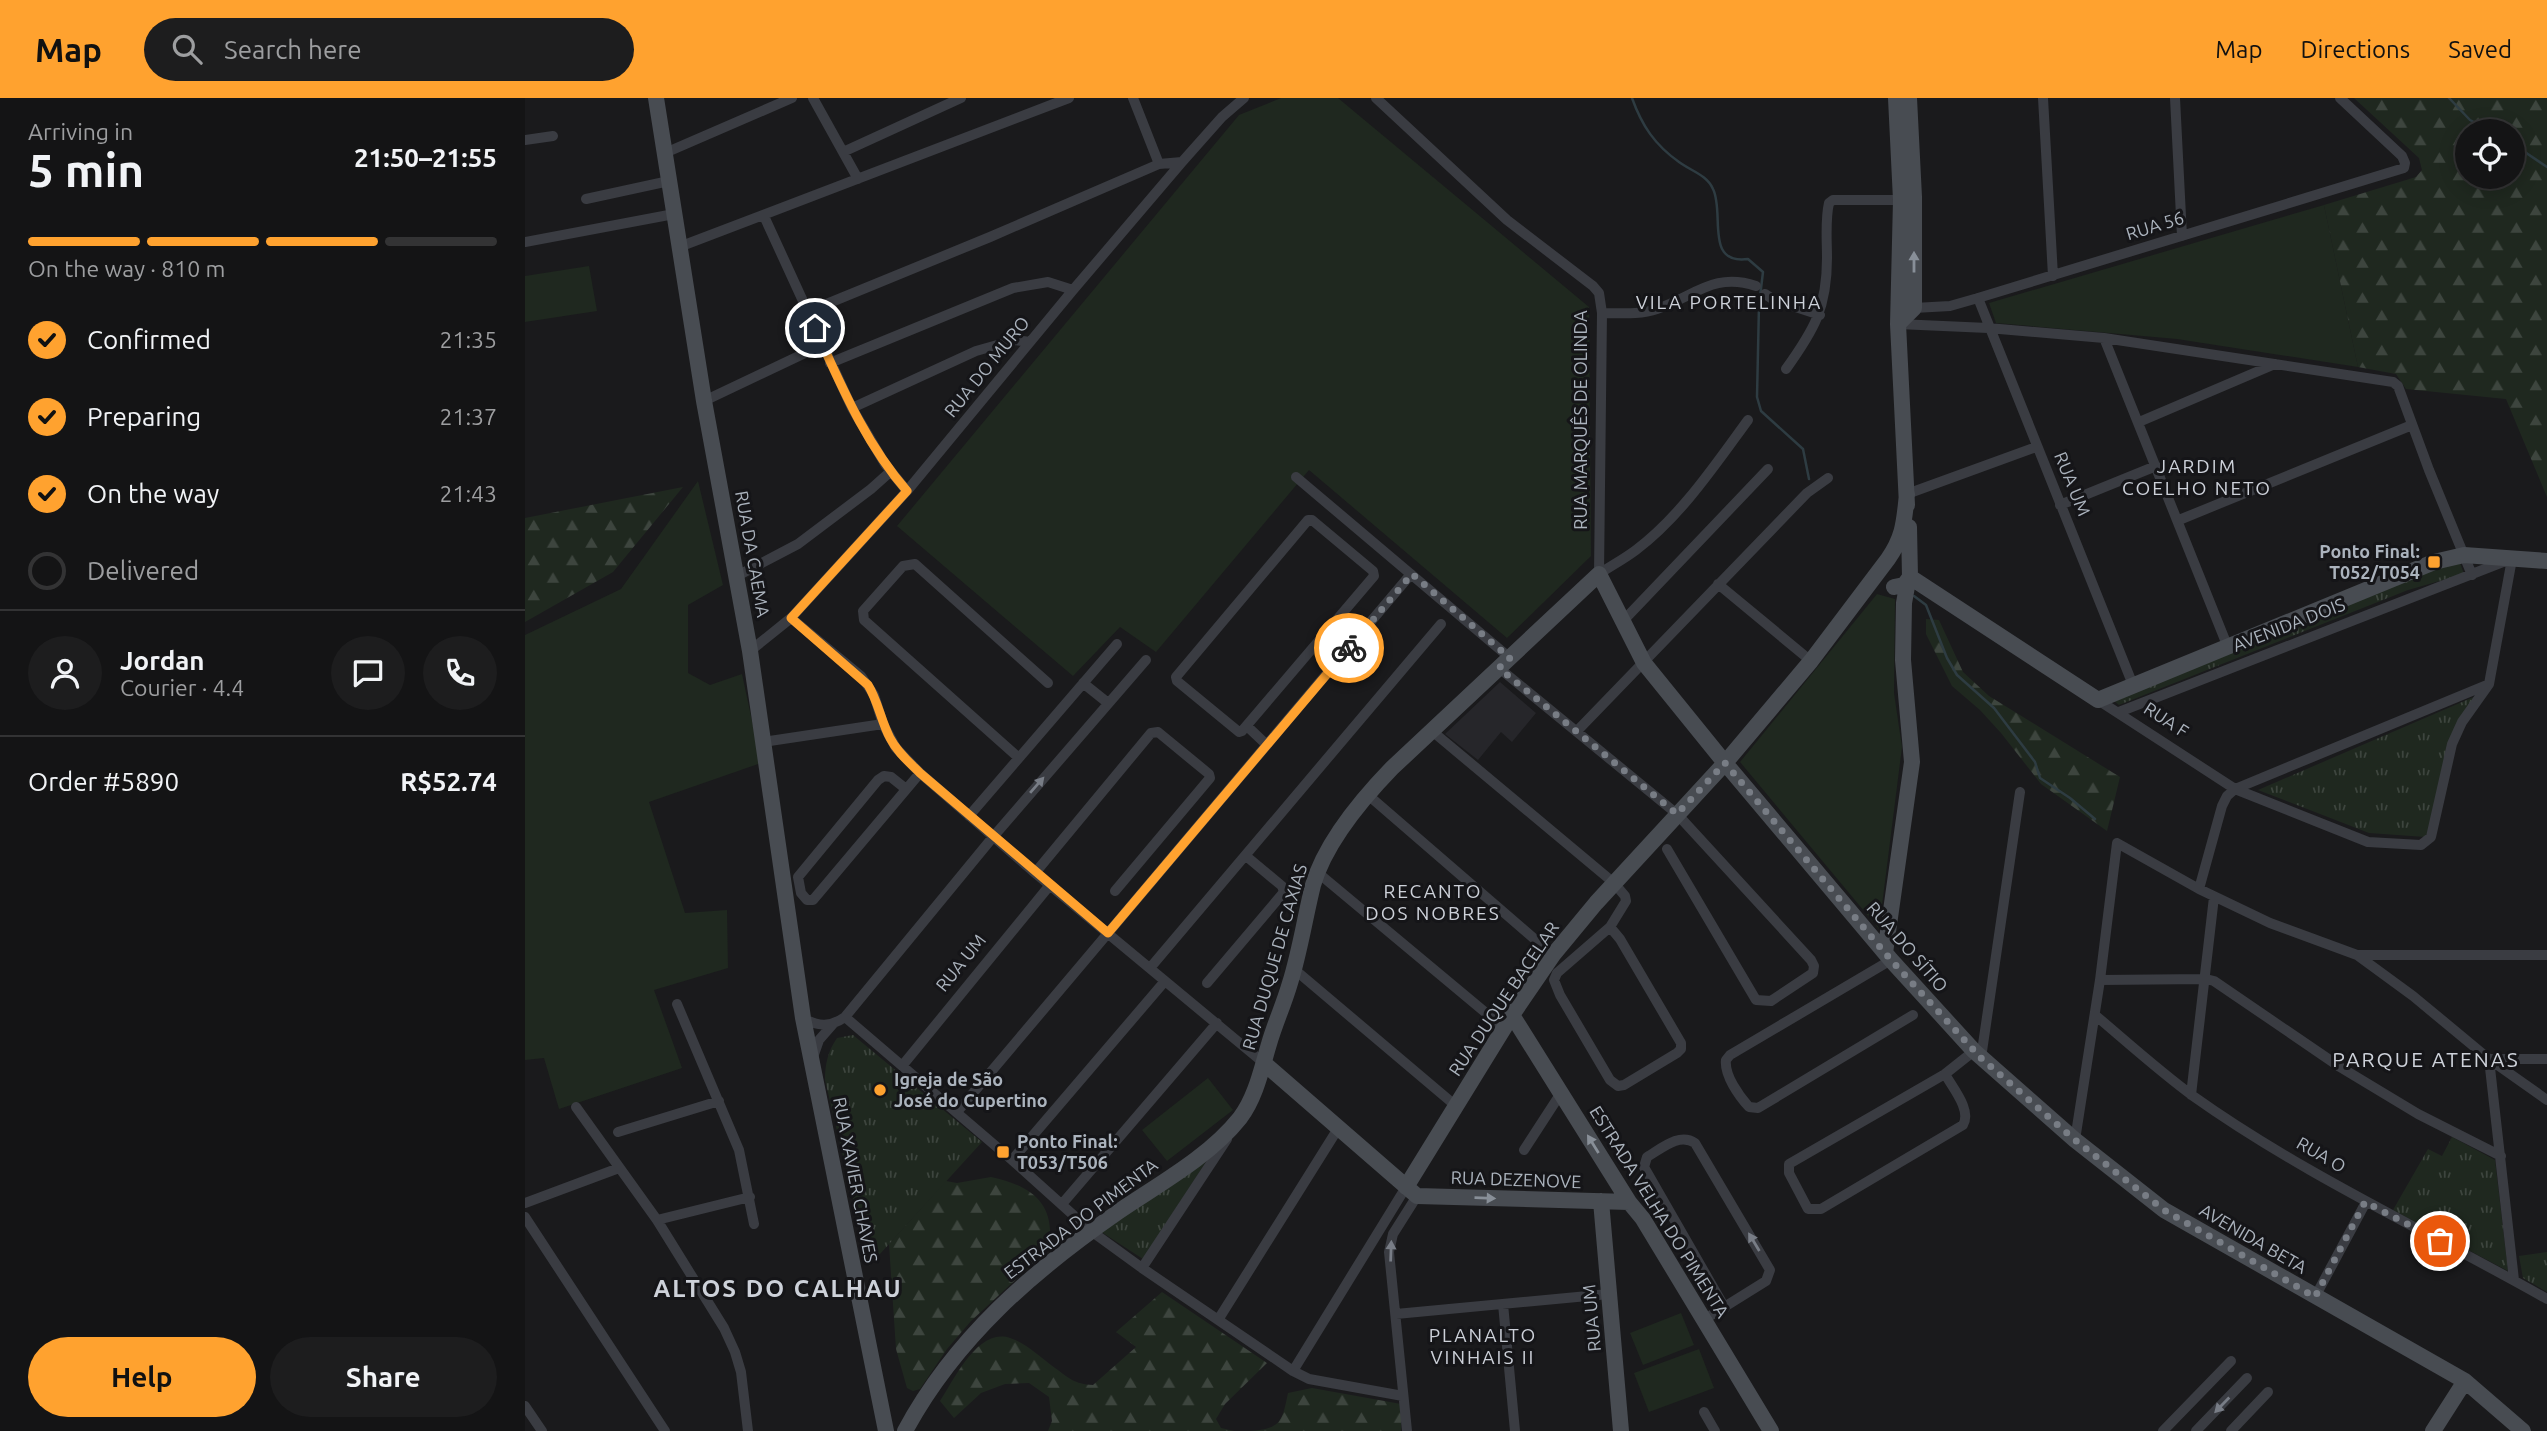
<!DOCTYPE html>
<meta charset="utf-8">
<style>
:root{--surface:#141415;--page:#1d1d1e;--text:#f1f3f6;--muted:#9d9ea0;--line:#333334;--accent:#ffa22f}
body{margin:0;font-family:Ubuntu,sans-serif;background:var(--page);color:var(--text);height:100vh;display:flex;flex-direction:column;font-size:26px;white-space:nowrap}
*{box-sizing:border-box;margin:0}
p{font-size:23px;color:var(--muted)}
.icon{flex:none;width:38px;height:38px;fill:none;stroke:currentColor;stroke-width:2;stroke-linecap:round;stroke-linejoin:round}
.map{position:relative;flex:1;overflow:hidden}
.sheet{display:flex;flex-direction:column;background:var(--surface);width:525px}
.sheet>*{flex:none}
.controls{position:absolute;left:1930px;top:21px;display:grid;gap:14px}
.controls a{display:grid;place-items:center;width:70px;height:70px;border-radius:50%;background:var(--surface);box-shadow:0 4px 18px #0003,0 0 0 2px var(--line);font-size:35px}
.pin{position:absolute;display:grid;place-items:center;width:60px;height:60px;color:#fff;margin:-30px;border:4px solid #fff;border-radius:50%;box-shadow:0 2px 7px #0007}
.courier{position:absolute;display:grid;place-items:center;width:70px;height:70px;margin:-35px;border:5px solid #ffa22f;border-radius:50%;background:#fff;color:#222;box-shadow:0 2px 9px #0007}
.head em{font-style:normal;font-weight:700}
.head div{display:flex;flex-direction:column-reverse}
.head{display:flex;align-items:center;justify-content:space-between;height:119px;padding:0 28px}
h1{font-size:46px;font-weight:700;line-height:52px}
.bar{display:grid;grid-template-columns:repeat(4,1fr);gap:10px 7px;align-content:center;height:84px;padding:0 28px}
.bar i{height:9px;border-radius:5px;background:var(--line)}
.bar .active{background:var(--accent)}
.bar p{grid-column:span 4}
.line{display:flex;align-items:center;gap:18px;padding:0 28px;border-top:2px solid var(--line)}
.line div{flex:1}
.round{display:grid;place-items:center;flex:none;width:74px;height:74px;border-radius:37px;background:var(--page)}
ol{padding:0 28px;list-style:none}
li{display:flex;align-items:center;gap:21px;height:77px}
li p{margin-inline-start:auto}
li .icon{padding:7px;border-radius:50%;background:var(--accent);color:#111;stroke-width:4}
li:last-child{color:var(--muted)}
li i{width:38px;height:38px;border:4px solid var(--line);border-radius:50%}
.primary-button{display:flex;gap:14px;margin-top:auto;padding:14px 28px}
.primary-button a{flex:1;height:80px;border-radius:42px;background:var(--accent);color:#111;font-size:28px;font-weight:700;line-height:80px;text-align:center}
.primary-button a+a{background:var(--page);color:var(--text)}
header{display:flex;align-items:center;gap:42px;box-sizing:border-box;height:98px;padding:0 35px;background:var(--accent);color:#111}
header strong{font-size:33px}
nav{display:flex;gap:38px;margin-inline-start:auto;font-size:24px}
.search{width:490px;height:63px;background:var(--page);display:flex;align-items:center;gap:18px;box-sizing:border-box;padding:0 24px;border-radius:38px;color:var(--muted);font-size:26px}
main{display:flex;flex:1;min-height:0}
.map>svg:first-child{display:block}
.built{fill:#26262a}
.grass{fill:#1f281f}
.forest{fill:url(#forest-firs);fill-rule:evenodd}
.park{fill:url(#park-tufts)}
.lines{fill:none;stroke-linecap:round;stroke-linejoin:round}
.stream{stroke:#2e3c42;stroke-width:2.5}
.street{stroke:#3a3c42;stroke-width:10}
.secondary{stroke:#484c52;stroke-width:16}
.oneway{fill:#888f98}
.oneway2{fill:#787d86}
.done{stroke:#787d85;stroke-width:7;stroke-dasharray:0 12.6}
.route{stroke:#ffa22f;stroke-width:9}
.poi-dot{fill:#ffa22f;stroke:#151518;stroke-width:2.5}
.labels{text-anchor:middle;stroke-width:6;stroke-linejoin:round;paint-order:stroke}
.street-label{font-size:18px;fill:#abb3bd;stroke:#151518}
.poi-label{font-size:18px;font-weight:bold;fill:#abb3bd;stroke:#151518;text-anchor:start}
.neighbourhood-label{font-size:19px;letter-spacing:2px;fill:#cdd1d9;stroke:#151518}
.quarter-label{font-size:21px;letter-spacing:2px;fill:#cdd1d9;stroke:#151518}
.district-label{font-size:24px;font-weight:bold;letter-spacing:2px;fill:#cdd1d9;stroke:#151518}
</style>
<header>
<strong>Map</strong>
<div class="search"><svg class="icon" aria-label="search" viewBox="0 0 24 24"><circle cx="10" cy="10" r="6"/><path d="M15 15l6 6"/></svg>Search here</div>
<nav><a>Map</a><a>Directions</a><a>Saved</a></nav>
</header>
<main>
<section class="sheet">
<div class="head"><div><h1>5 min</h1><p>Arriving in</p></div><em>21:50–21:55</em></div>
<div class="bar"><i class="active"></i><i class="active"></i><i class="active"></i><i></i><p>On the way · 810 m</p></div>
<ol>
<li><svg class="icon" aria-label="check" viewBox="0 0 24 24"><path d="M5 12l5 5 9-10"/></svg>Confirmed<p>21:35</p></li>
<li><svg class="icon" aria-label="check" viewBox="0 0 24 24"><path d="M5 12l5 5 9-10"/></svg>Preparing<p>21:37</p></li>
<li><svg class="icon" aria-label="check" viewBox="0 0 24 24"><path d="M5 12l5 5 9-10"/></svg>On the way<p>21:43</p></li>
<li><i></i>Delivered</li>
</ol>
<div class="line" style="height:126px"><a class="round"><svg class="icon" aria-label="person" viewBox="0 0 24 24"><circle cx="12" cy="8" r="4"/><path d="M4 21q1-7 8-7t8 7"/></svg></a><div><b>Jordan</b><p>Courier · 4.4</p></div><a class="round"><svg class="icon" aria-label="chat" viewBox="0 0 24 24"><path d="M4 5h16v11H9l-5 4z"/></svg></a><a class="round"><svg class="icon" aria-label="phone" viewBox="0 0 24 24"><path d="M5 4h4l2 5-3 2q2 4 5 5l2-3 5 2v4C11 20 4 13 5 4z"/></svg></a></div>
<div class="line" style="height:91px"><div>Order #5890</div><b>R$52.74</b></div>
<div class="primary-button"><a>Help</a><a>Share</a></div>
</section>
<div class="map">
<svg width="2022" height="1333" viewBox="0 0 2022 1333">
<defs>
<pattern id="forest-firs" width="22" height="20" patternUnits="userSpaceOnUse" patternTransform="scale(1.75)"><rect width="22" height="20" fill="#1f281f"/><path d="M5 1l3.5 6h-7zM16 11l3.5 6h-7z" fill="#3d453e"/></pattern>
<pattern id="park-tufts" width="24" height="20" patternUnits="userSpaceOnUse" patternTransform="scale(1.75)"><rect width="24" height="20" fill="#1f281f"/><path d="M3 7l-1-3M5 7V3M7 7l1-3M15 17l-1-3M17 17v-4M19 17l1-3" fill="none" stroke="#3d453e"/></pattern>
</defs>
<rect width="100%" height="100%" fill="#1a1a1c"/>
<path class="built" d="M 975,584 L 1011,615 L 987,644 L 976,634 L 953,662 L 920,636 Z"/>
<path class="grass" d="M 756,0 L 813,0 L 1064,209 L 1066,458 L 982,540 L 784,372 L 631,554 L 595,529 L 548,578 L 372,428 L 714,17 Z
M 1799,107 L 1833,269 L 1652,241 L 1471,225 L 1464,205 Z
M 64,168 L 72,213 L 0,224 L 0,178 Z
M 173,383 L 198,487 L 163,507 L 163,575 L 185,587 L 217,576 L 236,665 L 124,704 L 160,815 L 202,812 L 203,870 L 129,892 L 157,970 L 34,1011 L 19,960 L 0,962 L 0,537 L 96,491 Z
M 1352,496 L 1370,501 L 1369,595 L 1377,649 L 1354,831 L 1215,664 Z
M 683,980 L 708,1012 L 642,1063 L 617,1032 Z
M 1156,1215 L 1169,1247 L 1118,1267 L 1105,1235 Z
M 1174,1251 L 1189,1290 L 1124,1314 L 1109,1275 Z"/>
<path class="forest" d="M 1829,0 L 2022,0 L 2022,399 L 1981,301 L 1881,291 L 1871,276 L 1833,269 L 1799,107 L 1891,79 L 1897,72 L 1894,60 ZM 1942,33 L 1988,33 L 1988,79 L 1942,79 Z
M 158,389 L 88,474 L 0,524 L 0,420 Z
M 1401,521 L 1414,522 L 1438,574 L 1464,598 L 1595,679 L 1582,733 L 1516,686 L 1476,635 L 1455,612 L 1427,588 L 1401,536 Z
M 466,1079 C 507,1088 531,1105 524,1151 L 446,1223 L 422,1251 L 395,1291 L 388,1293 L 382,1290 L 371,1251 L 364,1146 L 421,1083 L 432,1085 Z
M 637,1194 L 742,1265 L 700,1306 L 691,1321 L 696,1330 L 709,1333 L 523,1333 L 527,1323 L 524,1299 L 504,1285 L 480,1286 L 456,1295 L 429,1320 L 415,1303 C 429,1282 453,1229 485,1240 C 501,1245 516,1260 530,1270 C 544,1280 549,1286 568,1287 L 611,1249 L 591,1234 Z
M 787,1290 L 876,1306 L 876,1333 L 724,1333 C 756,1331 757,1324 763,1295 Z"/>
<path class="park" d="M 1935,465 L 1939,476 L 1883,492 L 1594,607 L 1587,601 L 1909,468 Z
M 1951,598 L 1935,621 L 1901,739 L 1844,735 L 1733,692 Z
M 328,937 L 457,1044 L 344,1168 L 300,982 C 300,966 303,953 312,940 Z
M 1927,1039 L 1970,1062 L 1983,1173 L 1868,1112 L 1903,1051 L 1917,1058 Z
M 684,1059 L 618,1161 L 575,1133 Z
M 2022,1154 L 2022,1194 L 1998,1180 L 1994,1158 Z"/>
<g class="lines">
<path class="stream" d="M 1107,0 C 1117,28 1130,47 1154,64 C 1166,73 1182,77 1188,91 C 1200,115 1179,167 1223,161 L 1238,174 L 1234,207 L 1232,299 L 1236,313 L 1278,351 L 1284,381
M 1924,0 L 1945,22 L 1966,33
M 1988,46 L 2022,69
M 1389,498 L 1401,507 L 1422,560 L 1432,577 L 1469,610 L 1510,664 L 1515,680 L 1545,700 L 1570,721"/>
<path class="street" d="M 288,0 L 333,81
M 608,0 L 634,66
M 851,0 L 982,122 L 1068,188 L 1074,195 L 1077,215 L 1074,476
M 1518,0 L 1528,178
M 1650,0 L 1657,138
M 0,42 L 28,38
M 318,54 L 436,0
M 140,55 L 267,0
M 61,101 L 144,83
M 239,118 L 327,310 L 360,366 L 382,393
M 0,144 L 149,116
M 154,149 L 544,0
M 1240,196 L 1249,202 L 1295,217
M 1453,200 L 1608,587
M 1389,210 L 1425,208 L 1453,200 L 1879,70 L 1880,65 L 1877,58 L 1815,0
M 282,214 L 465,139 L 634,66 L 657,64
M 1077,215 C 1095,215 1115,217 1132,211 C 1170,198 1189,174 1231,188
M 1373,226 L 1463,230 L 1579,240 L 1868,284 L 1873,288 L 1904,372 L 1947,477
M 1579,240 L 1702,547
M 305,265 L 488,190 L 523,184 L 548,192
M 1261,271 C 1289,232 1302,210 1302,160 C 1302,142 1300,122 1304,105 L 1308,102 L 1376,102
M 179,303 L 297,247
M 327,310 L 451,253 L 490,242 L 505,244
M 1614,324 L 1750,266
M 771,379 L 985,560
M 1382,396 L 1511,349
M 1535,407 L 1631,368
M 783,422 L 787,422 L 848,473 L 849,478 L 717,633 L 714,634 L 652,583 L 651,579 Z
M 1654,422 L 1887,327
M 1074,476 C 1086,468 1099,461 1111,452 C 1156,418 1190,367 1223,322
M 212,478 L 273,446 L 346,391 L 365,374
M 1193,486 L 1286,563
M 266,520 L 336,578 L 349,597 L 358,626 L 371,650 L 395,675 L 510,775 L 740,966
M 1098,523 L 1243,371
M 225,553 L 266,520 L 382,393 L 548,192 L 657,64 L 697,19 L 719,0
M 974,570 L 1152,716 L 1286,862 L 1289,868 L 1288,875 L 1246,903 L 1231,902 L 1142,751
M 558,585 L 583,605
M 1573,602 L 1710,691 L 1843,744 L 1896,747 L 1906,739 L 1927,646 L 1937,624 L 1964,586 L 1987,461
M 1594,614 L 1983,462
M 722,628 L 742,647
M 907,633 L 1089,785 L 1100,798 L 1101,803 L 1085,829
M 1052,633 L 1282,395 L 1303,380
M 238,644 L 358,626
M 494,660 L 339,522 L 338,513 L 378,468 L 390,466 L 523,585
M 381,691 L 366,679 L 359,678 L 353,682 L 273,779 L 276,795 L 282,802 L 288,802 L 395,675
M 843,697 L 1028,857
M 444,718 L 592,546
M 792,774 L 979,930
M 510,775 L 626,635 L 633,634 L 684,676 L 685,680 L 590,793
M 1674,791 L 1697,708 L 1702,698 L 1710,691 L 1964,586
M 1085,829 L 1095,841 L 1156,945 L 1156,951 L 1152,955 L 1099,987 L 1093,988 L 1085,982 L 1035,897 L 1029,882 L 1032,875 Z
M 1832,857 L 1888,898 L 1964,961 L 2022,1002
M 1366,862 L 1205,957 L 1201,962 C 1199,977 1214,998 1224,1009 L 1233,1010 L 1388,917
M 625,870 L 916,526
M 769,871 L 931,1008
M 1575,882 L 1681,881 L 1689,883 L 1815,969 L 1893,1016 L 1976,1058
M 682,885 L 759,794 L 757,788 L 721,758
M 152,906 L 214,1052 L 229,1126
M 1570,917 C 1602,944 1634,973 1668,998 C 1779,1077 1904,1134 2022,1201
M 320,919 L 487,1062 L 566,1133 L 617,1170 L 768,1273 L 784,1281 L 878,1298
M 278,920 C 293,929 306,929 320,919 L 468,739 L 621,562
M 288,959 L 294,942 L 308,926
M 1456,960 L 1495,694
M 377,968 L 525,787
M 1420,976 C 1427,989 1447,1012 1438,1027 L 1296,1111 L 1283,1111 L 1264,1075 L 1264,1066 L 1420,976 L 1449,953
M 1666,997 L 1689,799
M 51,1009 L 132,1122 L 199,1230 L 210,1254 L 216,1274 L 223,1333
M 432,1014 L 886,476
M 93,1034 L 194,1003
M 1550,1042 L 1575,882 L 1592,745 L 1674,791 L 1745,825 L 1832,857 L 2022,857
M 999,1052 L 1036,995
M 487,1062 L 640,883
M 0,1105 L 94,1070
M 537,1106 L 692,925
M 0,1119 L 140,1333
M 132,1122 L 225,1099
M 617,1170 L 702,1041
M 1989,1182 L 1964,961 L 2022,961
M 1790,1199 L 1841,1104
M 978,1206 L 990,1333
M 871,1216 L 1084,1196
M 1180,1221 L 1241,1183 L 1245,1172 L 1170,1045 C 1154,1034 1136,1051 1122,1059 L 1119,1069 L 1200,1210
M 693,1222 L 814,1029
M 768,1273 L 881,1089
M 0,1308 L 17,1333
M 1179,1314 L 1190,1333
M 882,1333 L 864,1154 L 868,1136 L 892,1098
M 1638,1333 L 1706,1263
M 1671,1333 L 1722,1280
M 1706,1333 L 1743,1294"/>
<path class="secondary" d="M 131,0 L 179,303 L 225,553 L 278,920 L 361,1333
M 1371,0 L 1376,102 L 1373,226 L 1382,407
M 1373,226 L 1389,210 L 1389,99 L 1384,0
M 1385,479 L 1573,602 L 1909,464 L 1939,457 L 2022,463
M 1369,489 L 1379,487 L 1385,479 L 1384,429
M 1360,855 L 1387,664 L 1378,562 L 1379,505 L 1383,483
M 987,917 L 1104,1104 L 1118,1121 L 1246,1333
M 740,966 L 892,1098 L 1104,1104
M 881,1089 L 987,917 L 1028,857 L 1071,805 L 1200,665 L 1286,563 L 1363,461 C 1379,438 1379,423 1382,396
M 1076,1103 L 1096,1333
M 380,1333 C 430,1240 508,1173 593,1114 C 634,1086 684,1059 715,1020 C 731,999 737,969 744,946 C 750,925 759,906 765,885 C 775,853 780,819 788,787 C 800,746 837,701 867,670 L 1074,476 L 1119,565 L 1200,665 L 1366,862 L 1449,953 L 1550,1042 L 1639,1112 L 1940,1283 L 1998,1333
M 1908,1333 L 1940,1283"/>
</g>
<defs><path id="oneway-solid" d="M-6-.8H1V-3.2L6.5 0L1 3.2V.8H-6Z" transform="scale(1.75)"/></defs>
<g class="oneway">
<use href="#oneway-solid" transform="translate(1389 164) rotate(-90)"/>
<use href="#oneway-solid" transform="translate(1068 1046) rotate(-122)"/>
<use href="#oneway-solid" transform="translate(960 1100) rotate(2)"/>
</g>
<g class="oneway2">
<use href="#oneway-solid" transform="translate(512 687) rotate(-49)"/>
<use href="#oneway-solid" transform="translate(1229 1144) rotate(-121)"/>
<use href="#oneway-solid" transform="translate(866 1153) rotate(-88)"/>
<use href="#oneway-solid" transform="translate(1697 1307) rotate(134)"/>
</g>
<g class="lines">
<path class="done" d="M 824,550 L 887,476 L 985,560 L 974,570 L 1152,716 L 1200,665 L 1366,862 L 1456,960 L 1550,1042 L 1639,1112 L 1790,1199 L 1840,1104 L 1915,1143"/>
<path class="route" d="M 290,230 C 316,287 340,345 382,393 L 266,520 L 343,587 C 353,603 356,623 365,640 C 372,654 384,664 395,675 L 583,835 L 824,550"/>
</g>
<g class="poi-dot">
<rect x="1902" y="457" width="14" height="14" rx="3.5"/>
<circle cx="355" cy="992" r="7"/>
<rect x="471" y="1047" width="14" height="14" rx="3.5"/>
</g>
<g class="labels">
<g class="street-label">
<text transform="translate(1630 128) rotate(-17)" y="6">RUA 56</text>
<text transform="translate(462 269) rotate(-51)" y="6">RUA DO MURO</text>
<text transform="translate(1056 322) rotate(-90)" y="6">RUA MARQUÊS DE OLINDA</text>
<text transform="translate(1547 386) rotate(68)" y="6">RUA UM</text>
<text transform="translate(227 456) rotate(80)" y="6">RUA DA CAEMA</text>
<text transform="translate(1764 527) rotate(-21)" y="6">AVENIDA DOIS</text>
<text transform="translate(1641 622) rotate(33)" y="6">RUA F</text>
<text transform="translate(1382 849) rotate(49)" y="6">RUA DO SÍTIO</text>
<text transform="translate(750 859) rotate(-74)" y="6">RUA DUQUE DE CAXIAS</text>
<text transform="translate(436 865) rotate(-51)" y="6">RUA UM</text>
<text transform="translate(979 901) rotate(-56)" y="6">RUA DUQUE BACELAR</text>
<text transform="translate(1796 1057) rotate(30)" y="6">RUA O</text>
<text transform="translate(330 1082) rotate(79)" y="6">RUA XAVIER CHAVES</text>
<text transform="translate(991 1082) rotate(2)" y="6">RUA DEZENOVE</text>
<text transform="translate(1134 1114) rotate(58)" y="6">ESTRADA VELHA DO PIMENTA</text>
<text transform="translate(556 1121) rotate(-37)" y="6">ESTRADA DO PIMENTA</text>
<text transform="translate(1728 1141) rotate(30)" y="6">AVENIDA BETA</text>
<text transform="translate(1067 1220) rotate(-95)" y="6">RUA UM</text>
</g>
<g class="poi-label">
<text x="1895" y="460" text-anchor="end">Ponto Final:<tspan x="1895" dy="21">T052/T054</tspan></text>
<text x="369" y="988">Igreja de São<tspan x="369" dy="21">José do Cupertino</tspan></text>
<text x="492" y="1050">Ponto Final:<tspan x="492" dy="21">T053/T506</tspan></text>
</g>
<g class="neighbourhood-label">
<text x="1204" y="211">VILA PORTELINHA</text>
<text x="1672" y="375">JARDIM<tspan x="1672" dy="22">COELHO NETO</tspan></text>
<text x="908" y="800">RECANTO<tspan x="908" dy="22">DOS NOBRES</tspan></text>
<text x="958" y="1244">PLANALTO<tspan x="958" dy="22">VINHAIS II</tspan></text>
</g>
<g class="quarter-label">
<text x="1901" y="969">PARQUE ATENAS</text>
</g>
<g class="district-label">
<text x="253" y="1199">ALTOS DO CALHAU</text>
</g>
</g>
</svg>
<div class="controls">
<a><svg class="icon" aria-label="locate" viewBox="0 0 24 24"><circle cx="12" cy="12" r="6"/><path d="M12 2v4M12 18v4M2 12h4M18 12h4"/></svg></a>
</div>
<div class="pin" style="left:1915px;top:1143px;background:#ea580c"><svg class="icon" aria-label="bag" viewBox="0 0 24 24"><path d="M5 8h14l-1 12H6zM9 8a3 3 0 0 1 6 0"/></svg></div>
<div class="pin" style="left:290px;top:230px;background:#1f2937"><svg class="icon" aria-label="home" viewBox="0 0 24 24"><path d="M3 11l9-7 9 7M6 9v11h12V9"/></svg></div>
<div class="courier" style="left:824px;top:550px"><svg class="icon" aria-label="bike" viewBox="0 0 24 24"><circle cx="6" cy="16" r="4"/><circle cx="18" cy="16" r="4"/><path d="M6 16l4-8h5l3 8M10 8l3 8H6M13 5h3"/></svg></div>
</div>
</main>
